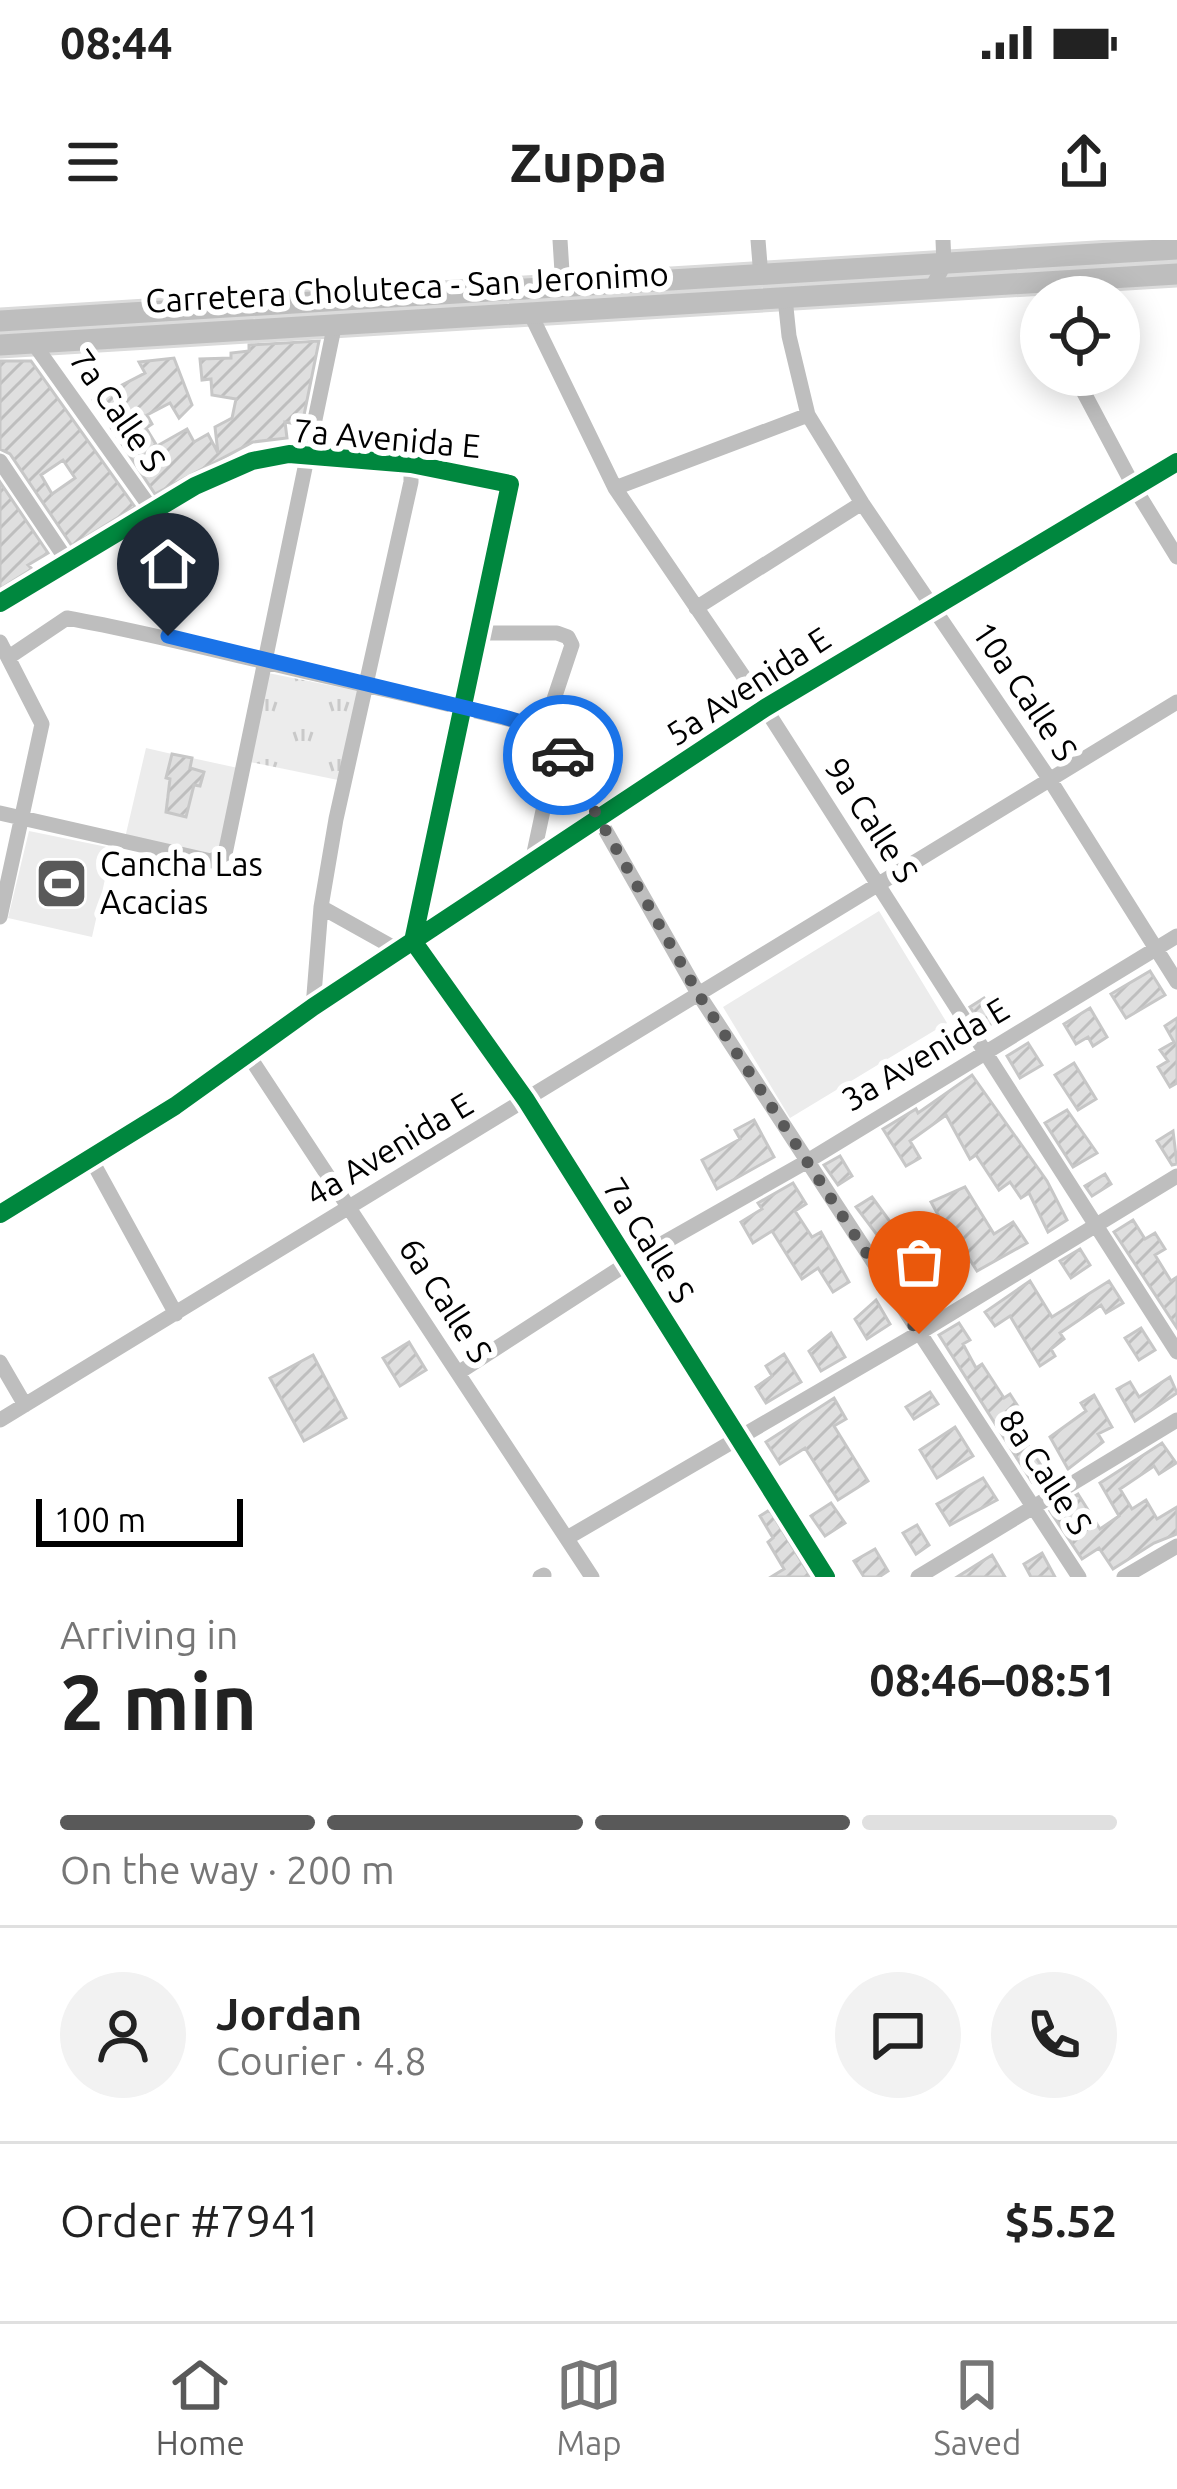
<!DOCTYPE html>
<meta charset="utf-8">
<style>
:root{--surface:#fff;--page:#f2f2f2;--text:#222;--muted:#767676;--line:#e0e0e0;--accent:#595959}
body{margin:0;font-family:Ubuntu,sans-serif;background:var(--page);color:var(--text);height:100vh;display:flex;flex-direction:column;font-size:45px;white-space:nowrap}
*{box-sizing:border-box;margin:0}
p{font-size:39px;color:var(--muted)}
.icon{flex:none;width:66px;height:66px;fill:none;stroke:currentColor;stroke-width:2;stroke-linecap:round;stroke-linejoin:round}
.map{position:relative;height:1337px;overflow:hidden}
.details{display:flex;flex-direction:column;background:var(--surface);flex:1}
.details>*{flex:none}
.fabs{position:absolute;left:1020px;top:36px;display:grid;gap:24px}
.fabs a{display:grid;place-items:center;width:120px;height:120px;border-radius:50%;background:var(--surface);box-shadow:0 6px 30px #0003;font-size:60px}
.scale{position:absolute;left:36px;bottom:30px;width:207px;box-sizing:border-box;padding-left:12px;border:6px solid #000;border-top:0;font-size:33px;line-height:42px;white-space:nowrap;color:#000;-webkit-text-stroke:9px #fff;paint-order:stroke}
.pin{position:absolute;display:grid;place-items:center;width:102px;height:102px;color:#fff;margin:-123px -51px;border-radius:50% 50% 50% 0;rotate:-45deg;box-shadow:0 0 12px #0007}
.pin .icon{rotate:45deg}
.courier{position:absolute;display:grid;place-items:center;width:120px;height:120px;margin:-60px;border:9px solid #1a73e8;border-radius:50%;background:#fff;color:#222;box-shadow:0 3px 15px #0007}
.overview em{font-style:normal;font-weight:700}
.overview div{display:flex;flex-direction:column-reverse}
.overview{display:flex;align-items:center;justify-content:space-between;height:204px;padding:0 60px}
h1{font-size:78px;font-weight:700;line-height:90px}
.bar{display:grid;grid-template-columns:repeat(4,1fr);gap:18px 12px;align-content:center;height:144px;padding:0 60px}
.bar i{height:15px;border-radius:9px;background:var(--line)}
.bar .on{background:var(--accent)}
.bar p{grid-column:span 4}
.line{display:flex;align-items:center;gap:30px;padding:0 60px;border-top:3px solid var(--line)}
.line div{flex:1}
.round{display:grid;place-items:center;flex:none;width:126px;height:126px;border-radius:63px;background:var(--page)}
.status{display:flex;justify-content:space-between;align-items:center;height:84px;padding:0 60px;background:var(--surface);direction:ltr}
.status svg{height:33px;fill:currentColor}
header{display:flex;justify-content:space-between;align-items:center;height:156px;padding:0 60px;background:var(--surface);font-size:54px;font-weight:700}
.tab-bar{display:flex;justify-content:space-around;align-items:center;height:168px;border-top:3px solid var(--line);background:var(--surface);font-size:33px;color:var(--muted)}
.tab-bar a{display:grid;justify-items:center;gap:6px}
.tab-bar .on{color:var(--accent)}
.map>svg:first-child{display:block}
.grass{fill:url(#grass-tufts)}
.garden{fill:#ececec}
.building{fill:url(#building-hatch);stroke:#c7c7c7;stroke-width:3;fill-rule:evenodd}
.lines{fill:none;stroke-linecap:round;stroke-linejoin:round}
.highway-casing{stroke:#dbdbdb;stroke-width:27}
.minor{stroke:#bebebe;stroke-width:15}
.highway{stroke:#bebebe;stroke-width:21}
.cycleway-casing{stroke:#fff;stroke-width:26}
.cycleway{stroke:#00873e;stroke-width:18}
.done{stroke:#595959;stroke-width:12;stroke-dasharray:0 21.6}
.route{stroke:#1a73e8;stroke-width:15}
.labels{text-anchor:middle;stroke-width:12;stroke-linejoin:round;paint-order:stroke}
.street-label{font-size:33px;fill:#000;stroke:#fff}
.poi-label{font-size:33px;fill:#000;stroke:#fff;text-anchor:start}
</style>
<div class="status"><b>08:44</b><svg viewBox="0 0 49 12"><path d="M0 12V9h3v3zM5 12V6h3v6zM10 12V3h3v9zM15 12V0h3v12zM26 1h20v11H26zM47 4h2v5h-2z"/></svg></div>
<header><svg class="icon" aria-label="menu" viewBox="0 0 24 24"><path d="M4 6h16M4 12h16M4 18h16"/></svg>Zuppa<svg class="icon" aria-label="share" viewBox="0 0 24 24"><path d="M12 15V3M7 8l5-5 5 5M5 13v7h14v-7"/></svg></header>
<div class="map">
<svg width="1177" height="1337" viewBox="0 0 1177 1337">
<defs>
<pattern id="grass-tufts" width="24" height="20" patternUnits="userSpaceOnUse" patternTransform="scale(3)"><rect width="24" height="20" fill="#ececec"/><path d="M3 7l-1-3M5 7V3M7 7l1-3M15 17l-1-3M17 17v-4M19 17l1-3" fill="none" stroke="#c9c9c9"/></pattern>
<pattern id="building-hatch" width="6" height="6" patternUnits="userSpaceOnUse" patternTransform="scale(3)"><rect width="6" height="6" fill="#dfdfdf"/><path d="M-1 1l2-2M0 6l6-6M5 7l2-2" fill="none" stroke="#bebebe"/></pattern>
</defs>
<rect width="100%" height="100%" fill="#fff"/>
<path class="grass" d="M 268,433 L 358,451 L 338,540 L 250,522 Z"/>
<path class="garden" d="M 146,508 L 172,514 L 166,537 L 173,540 L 166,558 L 186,576 L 194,545 L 190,528 L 192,518 L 238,528 L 220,610 L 212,615 L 125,598 Z
M 29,591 L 112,608 L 92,697 L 8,678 Z
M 879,671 L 947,783 L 790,878 L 723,767 Z"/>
<path class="building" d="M 319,101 L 302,185 L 285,182 L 287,198 L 253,202 L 155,254 L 93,160 L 145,133 L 139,122 L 174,118 L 192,165 L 179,178 L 170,163 L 147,175 L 152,184 L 146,188 L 157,206 L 187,189 L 194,202 L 208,194 L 218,213 L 215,187 L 232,178 L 236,159 L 212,155 L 211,139 L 202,140 L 200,119 L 231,118 L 231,113 L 249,111 L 249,105 Z
M 0,121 L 31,121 L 135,267 L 72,306 L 10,214 L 0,209 ZM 63,220 L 75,238 L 52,254 L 41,235 Z
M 0,242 L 48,313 L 28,325 L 32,329 L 0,349 Z
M 172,514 L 192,518 L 190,528 L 204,532 L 200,546 L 194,545 L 186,577 L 166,572 L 170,539 L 166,538 Z
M 1150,731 L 1165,755 L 1126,778 L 1111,754 Z
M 984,758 L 998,780 L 984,788 L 970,767 Z
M 1090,768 L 1107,797 L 1093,806 L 1088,797 L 1076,804 L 1064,784 Z
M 1177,778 L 1177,843 L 1170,847 L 1158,827 L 1168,821 L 1160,810 L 1174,802 L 1165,786 Z
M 1028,803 L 1042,825 L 1020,838 L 1007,816 Z
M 1074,823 L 1096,859 L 1078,870 L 1055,835 Z
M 972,835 L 1047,941 L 1067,980 L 1048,992 L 1029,953 L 1021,958 L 1010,942 L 999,950 L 976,915 L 970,919 L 946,875 L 910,901 L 920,918 L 906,926 L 883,889 L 916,869 L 918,873 Z
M 1067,870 L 1097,913 L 1073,927 L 1045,883 Z
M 754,880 L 774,917 L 717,949 L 702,920 L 740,899 L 735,890 Z
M 1173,891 L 1177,924 L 1172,925 L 1157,901 Z
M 840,916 L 852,936 L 838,945 L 824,925 Z
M 1105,934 L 1111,944 L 1092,956 L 1085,946 Z
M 793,943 L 806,964 L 795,971 L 812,997 L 821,992 L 849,1042 L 833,1052 L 818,1028 L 802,1039 L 772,991 L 753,1003 L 741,982 L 762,969 L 758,963 Z
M 965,947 L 994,994 L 1013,982 L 1027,1003 L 977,1031 L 958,1001 L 954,1004 L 931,962 Z
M 872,957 L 910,1009 L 906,1011 L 912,1021 L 906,1025 L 930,1062 L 919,1069 L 887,1022 L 893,1018 L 887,1008 L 856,967 Z
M 1133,980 L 1145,999 L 1155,993 L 1165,1009 L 1155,1015 L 1171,1041 L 1177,1037 L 1177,1088 L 1114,992 Z
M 1080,1009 L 1090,1025 L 1071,1038 L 1060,1021 Z
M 1030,1041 L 1052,1077 L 1109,1041 L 1123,1063 L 1106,1073 L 1101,1065 L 1060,1093 L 1064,1099 L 1051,1109 L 1055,1116 L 1040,1126 L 1010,1076 L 995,1086 L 985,1072 Z
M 876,1060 L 890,1084 L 867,1099 L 855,1079 Z
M 959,1083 L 970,1100 L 963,1104 L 976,1128 L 982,1124 L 1004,1158 L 1010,1154 L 1019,1168 L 1008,1174 L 1046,1233 L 1032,1242 L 939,1095 Z
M 1141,1088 L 1155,1110 L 1139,1120 L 1125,1098 Z
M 831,1093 L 845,1117 L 821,1131 L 809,1111 Z
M 409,1102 L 426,1130 L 400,1146 L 383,1118 Z
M 784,1114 L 801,1142 L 766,1163 L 756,1147 L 772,1136 L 766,1126 Z
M 313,1115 L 346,1178 L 304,1201 L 270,1138 Z
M 1170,1137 L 1177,1153 L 1135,1181 L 1117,1149 L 1130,1142 L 1139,1157 Z
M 930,1152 L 938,1164 L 914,1179 L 906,1167 Z
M 1094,1155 L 1112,1187 L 1098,1194 L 1103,1202 L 1068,1229 L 1050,1197 L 1086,1171 L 1081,1163 Z
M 834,1158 L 846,1179 L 834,1186 L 868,1241 L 838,1260 L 805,1208 L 780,1224 L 766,1202 Z
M 955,1187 L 973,1216 L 937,1238 L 920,1210 Z
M 1162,1203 L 1176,1223 L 1159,1234 L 1154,1226 L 1120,1249 L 1132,1269 L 1146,1260 L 1157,1279 L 1177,1267 L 1177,1294 L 1154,1303 L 1113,1329 L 1099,1308 L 1082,1319 L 1050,1271 L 1078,1254 L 1100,1289 L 1119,1276 L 1100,1243 Z
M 983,1238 L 997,1260 L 950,1285 L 937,1264 Z
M 831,1263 L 845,1283 L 825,1296 L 811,1276 Z
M 768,1271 L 771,1272 L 811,1337 L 771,1337 L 784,1329 L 768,1302 L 773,1298 L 760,1276 Z
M 917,1285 L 929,1305 L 916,1314 L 903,1293 Z
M 875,1309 L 888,1331 L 879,1337 L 864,1337 L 854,1321 Z
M 1042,1313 L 1055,1337 L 1031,1337 L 1024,1324 Z
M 992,1315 L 1005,1337 L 957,1337 Z"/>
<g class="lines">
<defs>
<path id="highway" d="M 0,81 L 1177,9
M 0,105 L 1177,34"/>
</defs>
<use href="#highway" class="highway-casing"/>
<path class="minor" d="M 560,0 L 563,48
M 758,0 L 761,37
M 931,49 L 944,25 L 943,0
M 785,58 L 789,96 L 808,175 L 862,263 L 1050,540 L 1177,742
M 530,73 L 615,248 L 765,468 L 1177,1112
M 34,104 L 153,271
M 1081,135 L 1082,149 L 1134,247 L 1177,317
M 0,221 L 68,322
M 615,248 L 808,175
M 0,363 L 195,246 L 252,221 L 289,214 L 411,224 L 510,244 L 413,701 L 526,860 L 826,1337
M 696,368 L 862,263
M 480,393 L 557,393 L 568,397 L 572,405 L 544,489
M 0,402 L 42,484 L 0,677
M 9,417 L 67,378 C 134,390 199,406 265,422 C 358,445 452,462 544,489
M 544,489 L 557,505 L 699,755 L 1079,1337
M 0,573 L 211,621 L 225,614 L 335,83
M 532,622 L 557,505
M 321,667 L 398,710
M 313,767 L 321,667 L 336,579 L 411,242 L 411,224
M 249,816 L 592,1337
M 91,919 L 176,1074
M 0,974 L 175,866 L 313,767 L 765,468 L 1177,222
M 0,1122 L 25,1165
M 458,1133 L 628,1023 L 806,922 L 1177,696
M 0,1180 L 1177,462
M 567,1298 L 919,1093 L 1177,936
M 540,1337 L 544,1335
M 918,1337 L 1177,1180
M 1124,1337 L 1177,1306"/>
<use href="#highway" class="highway"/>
<defs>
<path id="cycleway" d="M 0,363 L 195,246 L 252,221 L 289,214 L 411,224 L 510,244 L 413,701 L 526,860 L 826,1337
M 0,974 L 175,866 L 313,767 L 765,468 L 1177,222"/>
</defs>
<use href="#cycleway" class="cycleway-casing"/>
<use href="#cycleway" class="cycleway"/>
</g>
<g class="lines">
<path class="done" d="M 563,515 L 699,755 L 919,1094"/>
<path class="route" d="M 168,396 L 504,477 L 544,489 L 563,515"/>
</g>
<defs>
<symbol id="stadium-square" viewBox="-11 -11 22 22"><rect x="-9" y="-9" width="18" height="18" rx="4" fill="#595959" stroke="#fff"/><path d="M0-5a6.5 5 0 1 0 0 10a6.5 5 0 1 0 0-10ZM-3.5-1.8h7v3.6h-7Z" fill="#fff"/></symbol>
</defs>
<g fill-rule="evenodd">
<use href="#stadium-square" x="32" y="614" width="59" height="59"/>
</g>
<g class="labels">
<g class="street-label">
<text transform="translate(407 47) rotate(-3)" y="12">Carretera Choluteca - San Jeronimo</text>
<text transform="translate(118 170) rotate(55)" y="12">7a Calle S</text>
<text transform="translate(387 198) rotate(5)" y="12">7a Avenida E</text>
<text transform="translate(748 446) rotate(-33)" y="12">5a Avenida E</text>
<text transform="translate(1025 451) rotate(56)" y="12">10a Calle S</text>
<text transform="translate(872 580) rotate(57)" y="12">9a Calle S</text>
<text transform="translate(925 814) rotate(-31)" y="12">3a Avenida E</text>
<text transform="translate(389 909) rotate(-31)" y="12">4a Avenida E</text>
<text transform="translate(649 1000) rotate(58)" y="12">7a Calle S</text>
<text transform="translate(446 1060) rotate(57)" y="12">6a Calle S</text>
<text transform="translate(1046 1232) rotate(57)" y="12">8a Calle S</text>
</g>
<g class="poi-label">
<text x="100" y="636">Cancha Las<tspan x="100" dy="38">Acacias</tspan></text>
</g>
</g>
</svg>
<div class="fabs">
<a><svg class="icon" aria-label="locate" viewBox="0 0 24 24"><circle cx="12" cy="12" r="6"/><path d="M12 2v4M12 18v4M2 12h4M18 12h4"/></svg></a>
</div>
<div class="scale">100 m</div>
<div class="pin" style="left:919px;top:1094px;background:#ea580c"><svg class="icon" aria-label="bag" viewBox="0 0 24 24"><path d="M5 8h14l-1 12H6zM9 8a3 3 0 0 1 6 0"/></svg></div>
<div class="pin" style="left:168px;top:396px;background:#1f2937"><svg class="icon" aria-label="home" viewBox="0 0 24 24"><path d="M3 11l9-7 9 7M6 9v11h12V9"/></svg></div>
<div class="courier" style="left:563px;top:515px"><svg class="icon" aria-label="car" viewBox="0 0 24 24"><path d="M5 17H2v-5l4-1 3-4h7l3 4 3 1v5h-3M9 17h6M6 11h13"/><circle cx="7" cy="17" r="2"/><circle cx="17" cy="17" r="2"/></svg></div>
</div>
<section class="details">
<div class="overview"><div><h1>2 min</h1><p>Arriving in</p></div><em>08:46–08:51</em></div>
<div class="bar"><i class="on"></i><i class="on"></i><i class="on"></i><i></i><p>On the way · 200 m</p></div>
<div class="line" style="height:216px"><a class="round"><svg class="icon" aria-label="person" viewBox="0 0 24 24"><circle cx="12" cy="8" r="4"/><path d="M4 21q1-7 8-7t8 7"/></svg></a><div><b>Jordan</b><p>Courier · 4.8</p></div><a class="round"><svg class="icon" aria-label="chat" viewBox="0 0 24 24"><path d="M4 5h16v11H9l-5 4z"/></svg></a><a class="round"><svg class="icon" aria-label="phone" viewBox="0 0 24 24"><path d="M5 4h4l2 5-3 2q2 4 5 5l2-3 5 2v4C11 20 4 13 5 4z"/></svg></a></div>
<div class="line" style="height:156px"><div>Order #7941</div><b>$5.52</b></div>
</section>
<nav class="tab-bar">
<a class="on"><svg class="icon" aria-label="home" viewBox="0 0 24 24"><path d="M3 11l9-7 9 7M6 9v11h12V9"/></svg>Home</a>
<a><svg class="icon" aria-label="map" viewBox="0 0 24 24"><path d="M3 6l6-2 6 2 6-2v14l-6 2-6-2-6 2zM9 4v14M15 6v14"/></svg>Map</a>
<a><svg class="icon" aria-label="saved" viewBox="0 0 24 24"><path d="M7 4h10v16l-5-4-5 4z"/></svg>Saved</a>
</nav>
